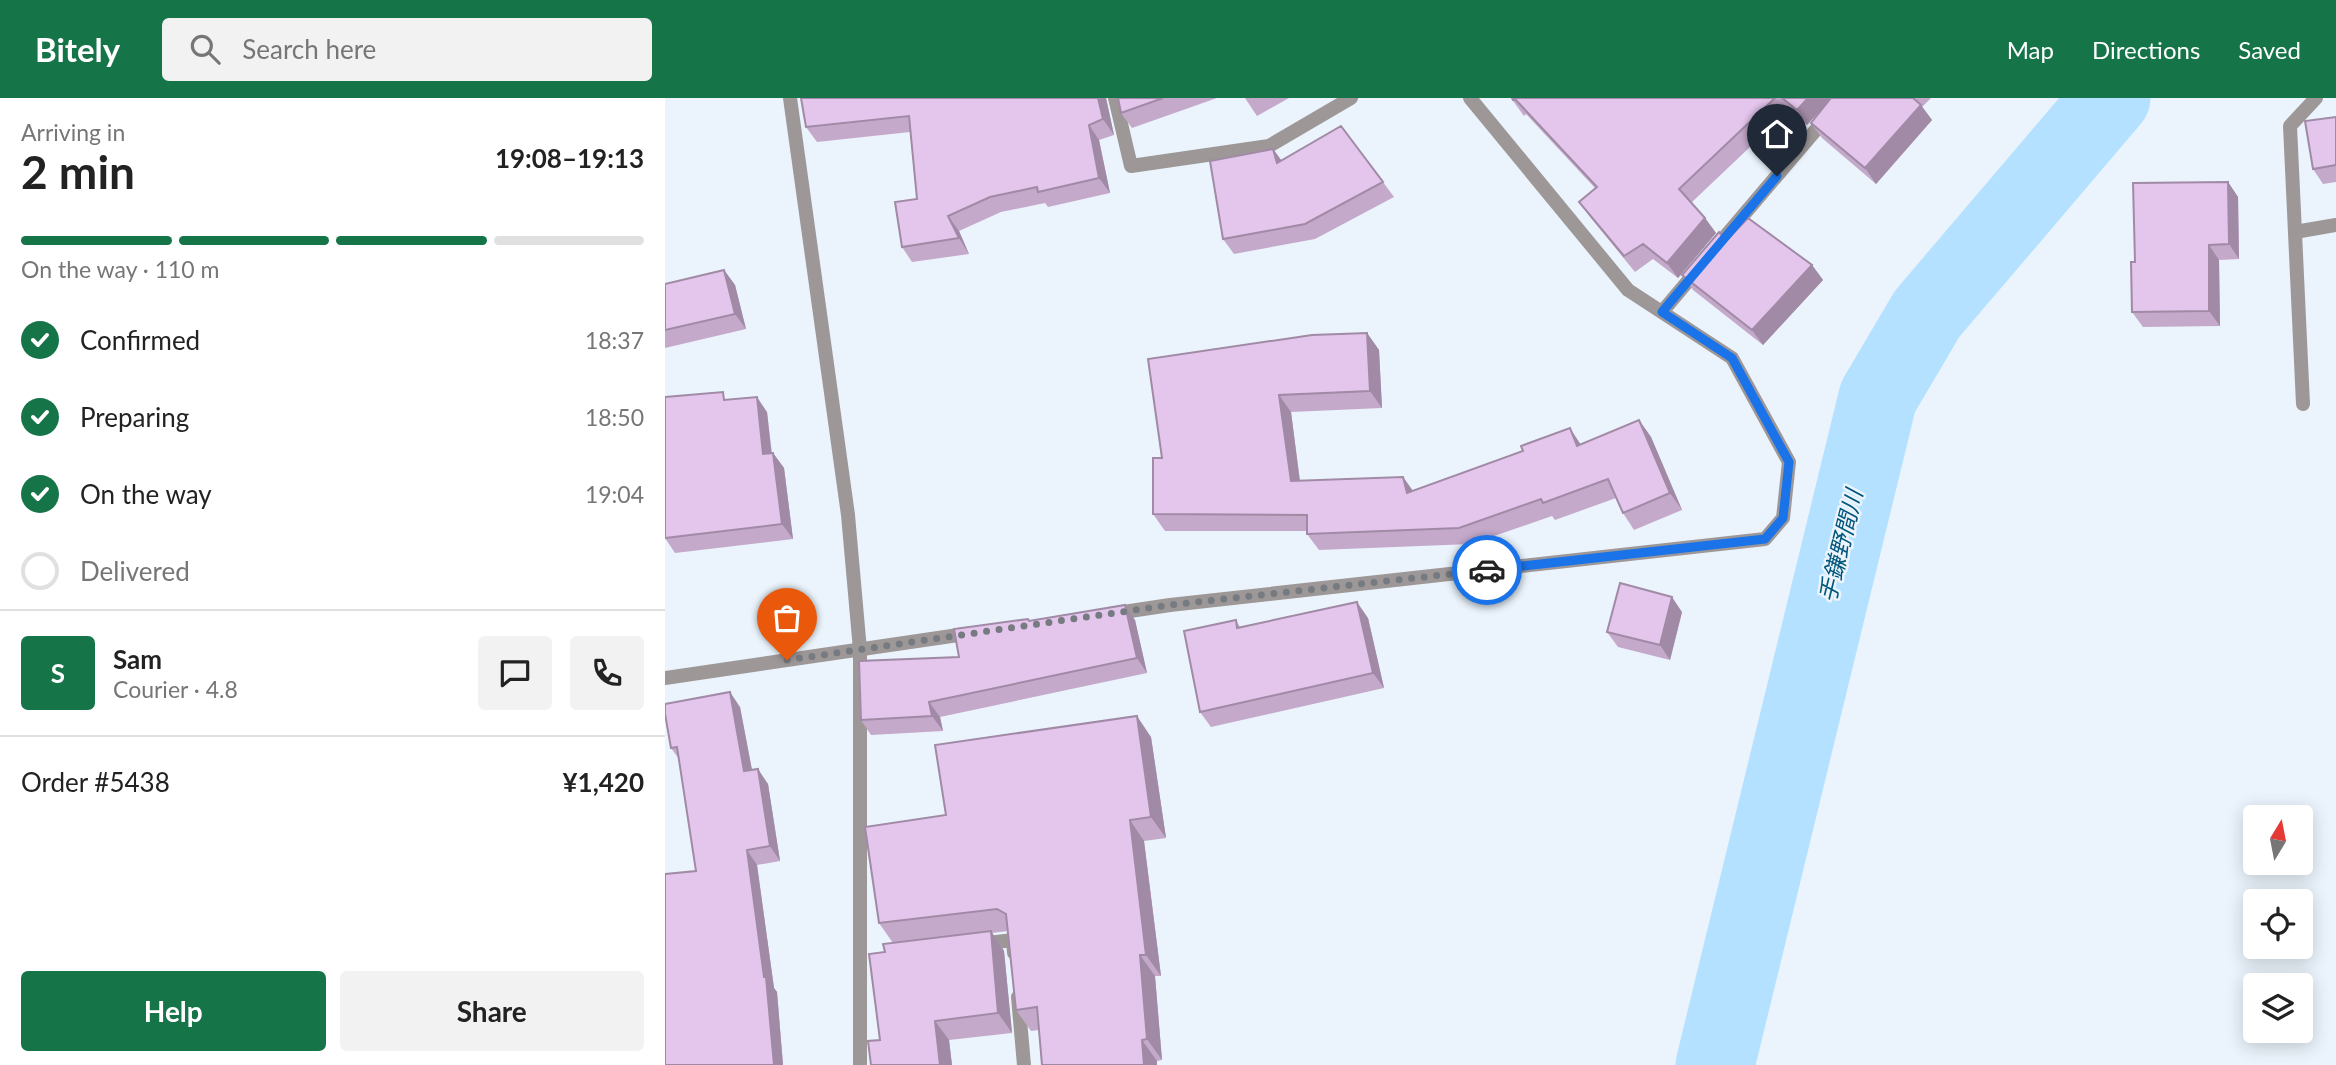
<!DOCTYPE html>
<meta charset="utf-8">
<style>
:root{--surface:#fff;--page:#f2f2f2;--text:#222;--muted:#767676;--line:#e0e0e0;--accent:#167449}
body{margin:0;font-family:Lato,"Noto Sans JP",sans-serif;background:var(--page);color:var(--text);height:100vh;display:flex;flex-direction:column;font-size:26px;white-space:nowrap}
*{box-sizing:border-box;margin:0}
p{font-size:23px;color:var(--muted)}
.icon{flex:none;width:38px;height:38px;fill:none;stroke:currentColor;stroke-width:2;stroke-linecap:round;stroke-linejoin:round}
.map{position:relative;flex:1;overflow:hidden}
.side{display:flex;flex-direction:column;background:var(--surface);width:665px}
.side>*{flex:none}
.needle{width:46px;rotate:10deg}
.fabs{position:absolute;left:1578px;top:707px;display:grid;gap:14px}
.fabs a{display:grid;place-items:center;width:70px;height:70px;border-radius:7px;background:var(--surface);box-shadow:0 4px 18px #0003;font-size:35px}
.pin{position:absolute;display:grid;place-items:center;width:60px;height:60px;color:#fff;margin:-72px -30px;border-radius:50% 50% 50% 0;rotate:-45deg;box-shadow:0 0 7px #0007}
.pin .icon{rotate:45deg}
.courier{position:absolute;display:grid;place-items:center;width:70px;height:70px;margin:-35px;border:5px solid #1a73e8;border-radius:50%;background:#fff;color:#222;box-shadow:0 2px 9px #0007}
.overview em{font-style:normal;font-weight:700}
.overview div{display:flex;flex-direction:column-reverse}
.overview{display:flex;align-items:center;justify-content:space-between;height:119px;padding:0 21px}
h1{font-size:46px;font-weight:700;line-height:52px}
.bar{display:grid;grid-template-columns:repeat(4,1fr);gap:10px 7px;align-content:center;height:84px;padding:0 21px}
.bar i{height:9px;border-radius:5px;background:var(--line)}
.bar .on{background:var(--accent)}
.bar p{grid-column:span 4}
.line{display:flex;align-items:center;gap:18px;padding:0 21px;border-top:2px solid var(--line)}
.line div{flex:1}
.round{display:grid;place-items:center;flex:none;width:74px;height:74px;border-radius:7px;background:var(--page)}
ol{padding:0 21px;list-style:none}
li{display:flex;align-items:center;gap:21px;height:77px}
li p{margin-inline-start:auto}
li .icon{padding:7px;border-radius:50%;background:var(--accent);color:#fff;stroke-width:4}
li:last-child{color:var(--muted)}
li i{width:38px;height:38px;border:4px solid var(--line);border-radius:50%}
.action{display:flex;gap:14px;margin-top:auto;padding:14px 21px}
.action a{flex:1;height:80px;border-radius:7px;background:var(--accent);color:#fff;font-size:28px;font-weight:700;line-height:80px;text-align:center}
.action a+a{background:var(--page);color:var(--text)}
header{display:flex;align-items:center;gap:42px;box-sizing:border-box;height:98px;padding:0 35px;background:var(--accent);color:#fff}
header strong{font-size:33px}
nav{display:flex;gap:38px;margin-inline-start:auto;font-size:24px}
.search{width:490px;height:63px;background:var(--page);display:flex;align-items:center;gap:18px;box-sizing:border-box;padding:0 24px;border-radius:7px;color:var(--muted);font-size:26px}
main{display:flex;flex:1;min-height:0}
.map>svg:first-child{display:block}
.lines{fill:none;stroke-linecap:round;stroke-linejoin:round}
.river{stroke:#b3e1ff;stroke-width:79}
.street{stroke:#9d9897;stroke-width:14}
.wall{fill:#c4a9cb}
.shaded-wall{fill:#a08aa5}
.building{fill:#e4c5ec;stroke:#a08aa5;stroke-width:2}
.done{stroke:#757b80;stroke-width:7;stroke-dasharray:0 12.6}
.route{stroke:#1a73e8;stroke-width:9}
.labels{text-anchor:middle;stroke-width:5;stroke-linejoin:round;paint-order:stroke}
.water-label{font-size:23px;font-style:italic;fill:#00567b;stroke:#ebf4fc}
</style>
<header>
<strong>Bitely</strong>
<div class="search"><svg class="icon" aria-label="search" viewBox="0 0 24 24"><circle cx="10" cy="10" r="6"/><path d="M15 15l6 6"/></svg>Search here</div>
<nav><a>Map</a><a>Directions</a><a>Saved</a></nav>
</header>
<main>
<section class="side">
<div class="overview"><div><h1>2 min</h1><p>Arriving in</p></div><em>19:08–19:13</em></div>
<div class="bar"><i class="on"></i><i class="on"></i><i class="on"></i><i></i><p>On the way · 110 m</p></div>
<ol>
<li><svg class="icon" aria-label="check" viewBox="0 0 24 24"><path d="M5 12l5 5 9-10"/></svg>Confirmed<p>18:37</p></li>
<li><svg class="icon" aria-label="check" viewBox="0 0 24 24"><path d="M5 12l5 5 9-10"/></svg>Preparing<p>18:50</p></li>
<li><svg class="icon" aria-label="check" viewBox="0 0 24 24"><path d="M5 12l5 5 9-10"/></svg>On the way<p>19:04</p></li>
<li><i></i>Delivered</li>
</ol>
<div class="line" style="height:126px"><b class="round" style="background:var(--accent);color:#fff">S</b><div><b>Sam</b><p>Courier · 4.8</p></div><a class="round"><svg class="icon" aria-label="chat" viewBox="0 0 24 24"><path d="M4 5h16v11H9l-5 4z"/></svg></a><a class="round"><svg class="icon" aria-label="phone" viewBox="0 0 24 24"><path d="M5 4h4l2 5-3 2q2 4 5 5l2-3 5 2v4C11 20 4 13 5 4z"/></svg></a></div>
<div class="line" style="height:91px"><div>Order #5438</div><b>¥1,420</b></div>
<div class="action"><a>Help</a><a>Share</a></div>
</section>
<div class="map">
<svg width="1671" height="967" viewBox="0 0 1671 967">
<rect width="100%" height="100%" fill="#ebf4fc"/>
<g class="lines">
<path class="river" d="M 1050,967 L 1213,299 L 1262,216 L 1446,0"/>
<path class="street" d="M 125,0 L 183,417 L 195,552 L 195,967
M 450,0 L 466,68 L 604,48 L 686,0
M 1630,134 L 1671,127
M 1047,154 L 1178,0
M 997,214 L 1034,170
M 1638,306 L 1625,28 L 1651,0
M 445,516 L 505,507 L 1100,441 L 1118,420 L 1124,364 L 1067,260 L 963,192 L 805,0
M 0,580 L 307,535
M 315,846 L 348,842 L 349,855
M 353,899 L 359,967"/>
</g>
<path class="wall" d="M 136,0 L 441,0 L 449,37 L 434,42 L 445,95 L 383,109 L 380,105 L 336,114 L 294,133 L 304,156 L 247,164 L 237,149 L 252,101 L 245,34 L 152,44 L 141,29 Z
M 453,0 L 552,0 L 467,30 L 456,15 Z
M 580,0 L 624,0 L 592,18 Z
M 846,0 L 1266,0 L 1257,9 L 1267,22 L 1211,86 L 1157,40 L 1146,25 L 1160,8 L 1142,27 L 1124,12 L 1026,105 L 1040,120 L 1051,135 L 1013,180 L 988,161 L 970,174 L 925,119 L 914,104 L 930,90 L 861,16 L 859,18 Z
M 1671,19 L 1671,84 L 1658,86 L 1648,71 Z
M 608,51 L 616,62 L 718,84 L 729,99 L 650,141 L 569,156 L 558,141 Z
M 1563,84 L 1573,99 L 1574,161 L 1554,162 L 1555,228 L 1478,229 L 1467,214 L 1470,164 Z
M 1061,143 L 1147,167 L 1158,182 L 1098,247 L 1028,192 L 1017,177 Z
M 59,172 L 70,187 L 81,231 L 0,250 L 0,186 Z
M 702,235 L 714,252 L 717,310 L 626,314 L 635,383 L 738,379 L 748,393 L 916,347 L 974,322 L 986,339 L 1017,412 L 969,432 L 958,415 L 951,400 L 890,422 L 887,418 L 806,446 L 654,452 L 642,436 L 642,433 L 500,433 L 488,416 L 497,360 Z
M 64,302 L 102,314 L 107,355 L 108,355 L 119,370 L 128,441 L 10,455 L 0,440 Z
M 1017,514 L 1005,562 L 953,549 L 942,534 Z
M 703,520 L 719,590 L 546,629 L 535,614 L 571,522 L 575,529 Z
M 470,522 L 482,575 L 275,619 L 278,633 L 206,637 L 196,622 L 294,559 L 365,523 Z
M 75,609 L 87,672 L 103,686 L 115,763 L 92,767 L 109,890 L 112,894 L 118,967 L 31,773 L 14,661 L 6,650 Z
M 486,639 L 501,740 L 479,743 L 496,878 L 490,878 L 497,962 L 492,963 L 374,932 L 366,933 L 351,912 L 343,833 L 327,835 L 339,853 L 347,935 L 284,942 L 287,967 L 206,967 L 215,942 L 220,854 L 228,845 L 214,825 L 281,717 Z"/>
<path class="shaded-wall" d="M 433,0 L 441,0 L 449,37 L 438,21 Z
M 1143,0 L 1167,0 L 1142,27 L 1132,12 Z
M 1256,7 L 1267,22 L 1211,86 L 1200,70 Z
M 424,27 L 434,42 L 445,95 L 434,80 Z
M 608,51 L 619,66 L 612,65 Z
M 1563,84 L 1573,99 L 1574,161 L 1564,146 Z
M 283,118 L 294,133 L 304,156 L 294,140 Z
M 1040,120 L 1051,135 L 1013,180 L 1002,165 Z
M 1544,147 L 1554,162 L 1555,228 L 1544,213 Z
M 1147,167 L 1158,182 L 1098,247 L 1087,232 Z
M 59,172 L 70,187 L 81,231 L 70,216 Z
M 702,235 L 714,252 L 717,310 L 705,293 Z
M 614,297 L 626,314 L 637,400 L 626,383 Z
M 92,299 L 102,314 L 108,371 L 98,356 Z
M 974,322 L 986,339 L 1017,412 L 1005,395 Z
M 905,330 L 916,347 L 912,348 Z
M 108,355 L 119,370 L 128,441 L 117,426 Z
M 738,379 L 750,396 L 742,395 Z
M 1007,499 L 1017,514 L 1005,562 L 995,547 Z
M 692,504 L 703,520 L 719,590 L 708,575 Z
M 460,507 L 470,522 L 482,575 L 472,560 Z
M 65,594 L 75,609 L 90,688 L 79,673 Z
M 264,604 L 275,619 L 278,633 L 267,618 Z
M 472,618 L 486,639 L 501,740 L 486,719 Z
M 93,671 L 103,686 L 115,763 L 105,748 Z
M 465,722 L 479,743 L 496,878 L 481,857 Z
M 82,752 L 92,767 L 109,890 L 112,894 L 118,967 L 109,967 L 99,879 Z
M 326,833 L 339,853 L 347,935 L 333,915 Z
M 475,857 L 490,878 L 497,962 L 482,941 Z
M 270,923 L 284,942 L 287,967 L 275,967 Z
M 477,942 L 492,963 L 492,967 L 479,967 Z"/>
<path class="building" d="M 136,0 L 433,0 L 438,21 L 424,27 L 434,80 L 373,94 L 372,89 L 325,99 L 283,118 L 294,140 L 237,149 L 230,104 L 252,101 L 244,18 L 141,29 Z
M 453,0 L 498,0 L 456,15 Z
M 847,0 L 1110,0 L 1014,91 L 1040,120 L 1002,165 L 978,146 L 959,158 L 914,104 L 932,89 L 850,1 L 848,2 Z
M 1117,0 L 1143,0 L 1132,12 Z
M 1166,0 L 1248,0 L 1256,7 L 1200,70 L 1146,25 Z
M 1671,19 L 1671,67 L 1648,71 L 1640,23 Z
M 676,28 L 718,84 L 640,126 L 558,141 L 545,63 L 608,51 L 612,65 Z
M 1563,84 L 1564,146 L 1544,147 L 1544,213 L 1467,214 L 1466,164 L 1470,164 L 1468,85 Z
M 1083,120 L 1147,167 L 1087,232 L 1017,177 L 1054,134 L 1061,143 Z
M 59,172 L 70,216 L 0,232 L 0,186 Z
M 702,235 L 705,293 L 614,297 L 626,383 L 738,379 L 742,395 L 858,353 L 856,348 L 905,330 L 912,348 L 974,322 L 1005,395 L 958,415 L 943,381 L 878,405 L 876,401 L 794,430 L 642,436 L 642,417 L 488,416 L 488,360 L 497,360 L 483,261 L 647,237 Z
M 58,294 L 59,302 L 92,299 L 98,356 L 108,355 L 117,426 L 0,440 L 0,299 Z
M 955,485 L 1007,499 L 995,547 L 942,534 Z
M 692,504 L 708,575 L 535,614 L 519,533 L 571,522 L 572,530 Z
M 460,507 L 472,560 L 264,604 L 267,618 L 196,622 L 194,563 L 294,559 L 289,531 L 363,521 L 364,523 Z
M 65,594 L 79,673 L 93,671 L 105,748 L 82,752 L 99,879 L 101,879 L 109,967 L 0,967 L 0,776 L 31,773 L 12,649 L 6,650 L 0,616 L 0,606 Z
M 472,618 L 486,719 L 465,722 L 481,857 L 475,857 L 482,941 L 477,942 L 479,967 L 377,967 L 372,909 L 351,912 L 341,816 L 332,811 L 214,825 L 200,729 L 281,717 L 270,647 Z
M 326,833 L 333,915 L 270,923 L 275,967 L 206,967 L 203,943 L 215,942 L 204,856 L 220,854 L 218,846 Z"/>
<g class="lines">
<path class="done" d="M 122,562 L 505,507 L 822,472"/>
<path class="route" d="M 822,472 L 1100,441 L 1118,420 L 1124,364 L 1067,260 L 997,214 L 1112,78"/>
</g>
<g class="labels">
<g class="water-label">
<text transform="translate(1176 448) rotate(-76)" y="8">手鎌野間川</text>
</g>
</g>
</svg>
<div class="fabs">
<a><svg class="needle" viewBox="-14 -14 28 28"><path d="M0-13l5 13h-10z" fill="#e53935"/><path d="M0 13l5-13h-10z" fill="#767676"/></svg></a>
<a><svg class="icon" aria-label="locate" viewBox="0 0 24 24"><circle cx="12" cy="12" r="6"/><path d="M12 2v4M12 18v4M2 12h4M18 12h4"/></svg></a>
<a><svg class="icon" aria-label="layers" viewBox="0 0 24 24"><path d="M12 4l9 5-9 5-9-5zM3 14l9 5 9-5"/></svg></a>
</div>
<div class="pin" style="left:122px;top:562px;background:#ea580c"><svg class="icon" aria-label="bag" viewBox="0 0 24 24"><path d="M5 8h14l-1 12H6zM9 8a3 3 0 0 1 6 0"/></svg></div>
<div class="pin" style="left:1112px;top:78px;background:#1f2937"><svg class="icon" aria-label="home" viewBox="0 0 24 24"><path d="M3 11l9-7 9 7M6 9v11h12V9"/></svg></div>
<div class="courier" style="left:822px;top:472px"><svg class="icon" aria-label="car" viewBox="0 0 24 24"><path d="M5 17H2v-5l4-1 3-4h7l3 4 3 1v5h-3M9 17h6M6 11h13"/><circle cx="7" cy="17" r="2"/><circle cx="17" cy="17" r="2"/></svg></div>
</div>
</main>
